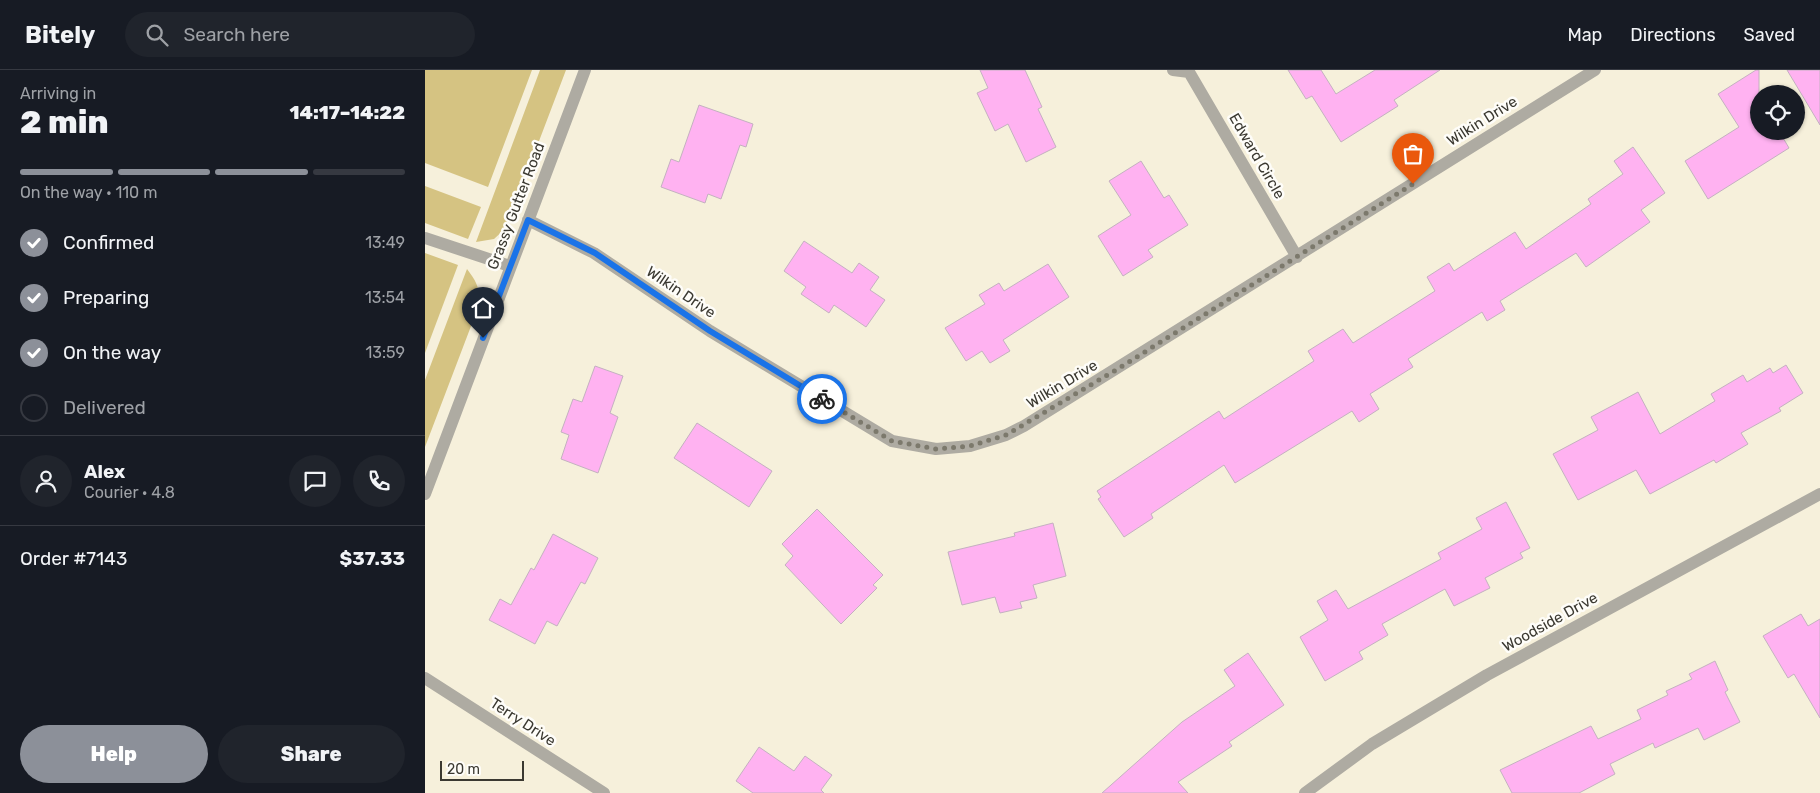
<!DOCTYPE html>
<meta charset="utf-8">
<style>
:root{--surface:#171b24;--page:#20242c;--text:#f1f3f6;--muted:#9ea1a6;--line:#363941;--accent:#8c9099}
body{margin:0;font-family:Rubik,sans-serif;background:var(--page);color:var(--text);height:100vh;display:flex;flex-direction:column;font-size:19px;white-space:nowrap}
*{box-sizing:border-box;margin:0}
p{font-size:16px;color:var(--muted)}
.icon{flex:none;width:28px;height:28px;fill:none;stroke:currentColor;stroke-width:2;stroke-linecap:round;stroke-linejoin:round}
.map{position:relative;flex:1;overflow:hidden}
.sheet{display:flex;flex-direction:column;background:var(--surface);width:425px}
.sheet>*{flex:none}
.fabs{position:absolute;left:1325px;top:15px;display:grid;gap:10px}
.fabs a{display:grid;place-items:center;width:55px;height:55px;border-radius:50%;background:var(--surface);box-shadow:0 1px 4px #0004;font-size:25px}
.scale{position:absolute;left:15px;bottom:12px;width:84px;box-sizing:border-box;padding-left:5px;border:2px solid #3b3931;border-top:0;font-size:14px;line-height:18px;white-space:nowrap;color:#3b3931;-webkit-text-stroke:4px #fefdf9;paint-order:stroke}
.pin{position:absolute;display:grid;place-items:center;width:42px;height:42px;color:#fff;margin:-51px -21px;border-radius:50% 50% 50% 0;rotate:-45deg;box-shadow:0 0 5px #0007}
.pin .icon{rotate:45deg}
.courier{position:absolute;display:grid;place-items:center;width:50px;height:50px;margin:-25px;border:4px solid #1a73e8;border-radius:50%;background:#fff;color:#222;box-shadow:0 1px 6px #0007}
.summary em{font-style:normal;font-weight:800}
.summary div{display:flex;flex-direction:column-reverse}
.summary{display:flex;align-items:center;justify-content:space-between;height:85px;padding:0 20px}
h1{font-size:32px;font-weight:800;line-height:38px}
.bar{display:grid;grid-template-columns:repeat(4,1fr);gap:8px 5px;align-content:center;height:60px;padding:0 20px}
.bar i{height:6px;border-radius:4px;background:var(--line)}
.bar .on{background:var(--accent)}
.bar p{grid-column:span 4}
.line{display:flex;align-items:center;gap:12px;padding:0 20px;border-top:1px solid var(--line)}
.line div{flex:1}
.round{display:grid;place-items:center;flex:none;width:52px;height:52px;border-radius:26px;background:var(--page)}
ol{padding:0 20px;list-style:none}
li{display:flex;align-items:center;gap:15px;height:55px}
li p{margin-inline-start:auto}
li .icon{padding:5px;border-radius:50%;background:var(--accent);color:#fff;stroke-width:4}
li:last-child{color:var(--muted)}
li i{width:28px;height:28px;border:2px solid var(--line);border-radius:50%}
.cta{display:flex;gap:10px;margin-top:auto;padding:10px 20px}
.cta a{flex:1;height:58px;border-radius:30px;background:var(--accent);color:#fff;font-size:20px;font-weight:800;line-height:58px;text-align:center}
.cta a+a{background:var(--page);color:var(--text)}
header{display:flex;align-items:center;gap:30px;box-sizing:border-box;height:70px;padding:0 25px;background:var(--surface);border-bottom:1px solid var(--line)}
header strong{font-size:24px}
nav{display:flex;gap:28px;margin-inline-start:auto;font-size:18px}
.search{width:350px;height:45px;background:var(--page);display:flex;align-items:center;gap:12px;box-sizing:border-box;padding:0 18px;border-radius:28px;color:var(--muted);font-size:19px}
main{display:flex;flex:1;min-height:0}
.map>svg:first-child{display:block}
.green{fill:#d5c382}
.building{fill:#ffb2f1;stroke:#c4b1c0}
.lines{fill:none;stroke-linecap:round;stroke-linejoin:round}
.lane{stroke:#aeaba2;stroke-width:12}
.street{stroke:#aeaba2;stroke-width:12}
.done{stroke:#7c796c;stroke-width:5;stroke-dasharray:0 9}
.route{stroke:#1a73e8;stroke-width:6}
.labels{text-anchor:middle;stroke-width:5;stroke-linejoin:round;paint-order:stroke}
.street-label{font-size:15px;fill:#3b3931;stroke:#fefdf9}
</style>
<header>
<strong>Bitely</strong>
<div class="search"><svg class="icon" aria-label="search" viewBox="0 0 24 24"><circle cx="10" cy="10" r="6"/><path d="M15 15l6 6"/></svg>Search here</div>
<nav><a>Map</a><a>Directions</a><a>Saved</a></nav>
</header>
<main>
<section class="sheet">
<div class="summary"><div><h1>2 min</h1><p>Arriving in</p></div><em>14:17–14:22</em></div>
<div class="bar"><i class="on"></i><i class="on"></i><i class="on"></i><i></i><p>On the way · 110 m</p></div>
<ol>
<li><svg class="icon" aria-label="check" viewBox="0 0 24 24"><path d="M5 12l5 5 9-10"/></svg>Confirmed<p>13:49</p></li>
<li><svg class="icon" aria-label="check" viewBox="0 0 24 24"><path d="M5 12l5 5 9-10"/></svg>Preparing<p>13:54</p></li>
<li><svg class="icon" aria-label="check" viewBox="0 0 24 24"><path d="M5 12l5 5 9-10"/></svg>On the way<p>13:59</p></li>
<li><i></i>Delivered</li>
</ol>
<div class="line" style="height:90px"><a class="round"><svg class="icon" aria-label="person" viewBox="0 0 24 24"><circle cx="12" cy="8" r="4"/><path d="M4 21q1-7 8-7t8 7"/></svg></a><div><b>Alex</b><p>Courier · 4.8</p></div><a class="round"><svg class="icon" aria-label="chat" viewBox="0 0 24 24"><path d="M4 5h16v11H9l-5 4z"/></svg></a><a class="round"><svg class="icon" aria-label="phone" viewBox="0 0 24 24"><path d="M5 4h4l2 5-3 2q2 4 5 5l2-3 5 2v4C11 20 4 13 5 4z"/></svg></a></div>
<div class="line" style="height:65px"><div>Order #7143</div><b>$37.33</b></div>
<div class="cta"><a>Help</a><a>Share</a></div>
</section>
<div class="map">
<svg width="1395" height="723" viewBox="0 0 1395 723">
<rect width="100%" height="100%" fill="#f6f0db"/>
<path class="green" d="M 0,0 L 107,0 L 63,117 L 0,93 Z
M 115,0 L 141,0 L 81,158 L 69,169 L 51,172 Z
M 0,116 L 56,137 L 43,169 L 0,153 Z
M 0,183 L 33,195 L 0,283 Z
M 42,199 C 55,216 56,222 51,243 L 0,377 L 0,310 Z"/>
<path class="building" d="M 555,0 L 600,0 L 617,37 L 613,39 L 631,77 L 601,92 L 583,54 L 570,61 L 552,23 L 563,18 Z
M 863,0 L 896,0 L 911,24 L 950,0 L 1015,0 L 969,30 L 973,36 L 916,72 L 887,26 L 881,29 Z
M 1331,0 L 1334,0 L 1334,61 L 1354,61 L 1364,78 L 1283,129 L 1260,91 L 1314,57 L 1293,24 Z
M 1362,0 L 1395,0 L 1395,55 Z
M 274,35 L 328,54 L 321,77 L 315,75 L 296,129 L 283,124 L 280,133 L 236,117 L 246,89 L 254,92 Z
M 1208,77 L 1240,123 L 1216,140 L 1225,152 L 1161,197 L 1151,183 L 1075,231 L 1080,240 L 1062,251 L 1057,242 L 983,289 L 988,297 L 945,324 L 954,339 L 934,352 L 927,341 L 810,413 L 799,395 L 726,444 L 728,448 L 699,467 L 673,429 L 676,427 L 672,421 L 794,341 L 799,349 L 889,291 L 883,281 L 918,259 L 928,273 L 1010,221 L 1002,207 L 1024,193 L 1029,201 L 1090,162 L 1101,179 L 1166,134 L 1163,129 L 1198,104 L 1189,91 Z
M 716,91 L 739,128 L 744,125 L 763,155 L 723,180 L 728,187 L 698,206 L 673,166 L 706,145 L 684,111 Z
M 379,171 L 427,203 L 434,193 L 454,207 L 445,220 L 460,230 L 441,257 L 409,235 L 404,243 L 376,224 L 381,217 L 359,201 Z
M 623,194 L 644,227 L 578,270 L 585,281 L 565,293 L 557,281 L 541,291 L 520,258 L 560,234 L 554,225 L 574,213 L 579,221 Z
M 1361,295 L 1378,323 L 1354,338 L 1356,341 L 1316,363 L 1323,374 L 1291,393 L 1289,390 L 1225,424 L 1211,400 L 1153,430 L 1128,384 L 1173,360 L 1166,347 L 1213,322 L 1235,364 L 1290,331 L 1286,324 L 1318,305 L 1322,312 L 1345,298 L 1348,303 Z
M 170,296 L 198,306 L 185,343 L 193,347 L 173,403 L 136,389 L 144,365 L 136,362 L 148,329 L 157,332 Z
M 272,353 L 347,401 L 324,437 L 249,388 Z
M 1081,432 L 1105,478 L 1095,483 L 1098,488 L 1060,508 L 1065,518 L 1029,536 L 1020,519 L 957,554 L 963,565 L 934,582 L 938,589 L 900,611 L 875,567 L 903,550 L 892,531 L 911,520 L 923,539 L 1016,489 L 1013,483 L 1057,459 L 1051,448 Z
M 392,439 L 458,505 L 448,515 L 452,518 L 416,554 L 360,495 L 368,486 L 357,474 Z
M 628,453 L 641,506 L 608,515 L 612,528 L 595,532 L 597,538 L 575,543 L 570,527 L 537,535 L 523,482 L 590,466 L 589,463 Z
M 128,464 L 173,488 L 160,514 L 156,512 L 132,556 L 122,551 L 110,574 L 64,550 L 75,529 L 86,535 L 106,498 L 109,500 Z
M 1376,544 L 1383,556 L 1395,549 L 1395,648 L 1369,604 L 1363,608 L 1338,566 Z
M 823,583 L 859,635 L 804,672 L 807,676 L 753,712 L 763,723 L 677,723 L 757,652 L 810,616 L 799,600 Z
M 1290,591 L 1303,620 L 1300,622 L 1315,652 L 1279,670 L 1273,658 L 1230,678 L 1228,673 L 1185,694 L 1190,704 L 1154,723 L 1087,723 L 1075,700 L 1166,656 L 1173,669 L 1216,649 L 1212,640 L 1243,625 L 1241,621 L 1267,609 L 1264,604 Z
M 334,677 L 369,701 L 380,686 L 407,705 L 396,720 L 399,723 L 328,723 L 311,711 Z"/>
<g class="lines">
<path class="lane" d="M 0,168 L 85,196"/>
<path class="street" d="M 748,0 L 764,2
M 764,2 L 872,187
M 103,150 L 169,183 L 285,261 L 467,371 L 511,379 L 545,376 L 581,365 L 599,356 L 1170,0
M 0,424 L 160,0
M 0,608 L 179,723
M 880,723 L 947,674 L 1062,605 L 1395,424"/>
</g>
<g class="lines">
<path class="done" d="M 397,329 L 467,371 L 511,379 L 545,376 L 581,365 L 691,300 L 988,114"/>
<path class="route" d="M 58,268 L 103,150 L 170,183 L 285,261 L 397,329"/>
</g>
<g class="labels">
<g class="street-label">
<text transform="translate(1057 51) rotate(-32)" y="5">Wilkin Drive</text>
<text transform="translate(832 86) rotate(60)" y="5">Edward Circle</text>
<text transform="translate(91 136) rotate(-69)" y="5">Grassy Gutter Road</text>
<text transform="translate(256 222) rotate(34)" y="5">Wilkin Drive</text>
<text transform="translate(637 314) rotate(-31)" y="5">Wilkin Drive</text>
<text transform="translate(1125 552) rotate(-29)" y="5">Woodside Drive</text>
<text transform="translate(98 652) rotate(33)" y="5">Terry Drive</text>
</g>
</g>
</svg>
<div class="fabs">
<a><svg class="icon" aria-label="locate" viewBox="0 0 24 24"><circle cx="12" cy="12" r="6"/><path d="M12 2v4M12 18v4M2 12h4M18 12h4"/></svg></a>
</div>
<div class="scale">20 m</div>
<div class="pin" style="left:988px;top:114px;background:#ea580c"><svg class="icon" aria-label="bag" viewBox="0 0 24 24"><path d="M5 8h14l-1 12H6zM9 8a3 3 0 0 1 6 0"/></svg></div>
<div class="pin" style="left:58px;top:268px;background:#1f2937"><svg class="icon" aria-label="home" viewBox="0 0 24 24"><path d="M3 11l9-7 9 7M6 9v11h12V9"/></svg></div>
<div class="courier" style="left:397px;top:329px"><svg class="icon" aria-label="bike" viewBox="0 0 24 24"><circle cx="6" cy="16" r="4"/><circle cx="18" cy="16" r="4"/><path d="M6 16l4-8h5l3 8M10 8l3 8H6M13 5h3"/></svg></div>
</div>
</main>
